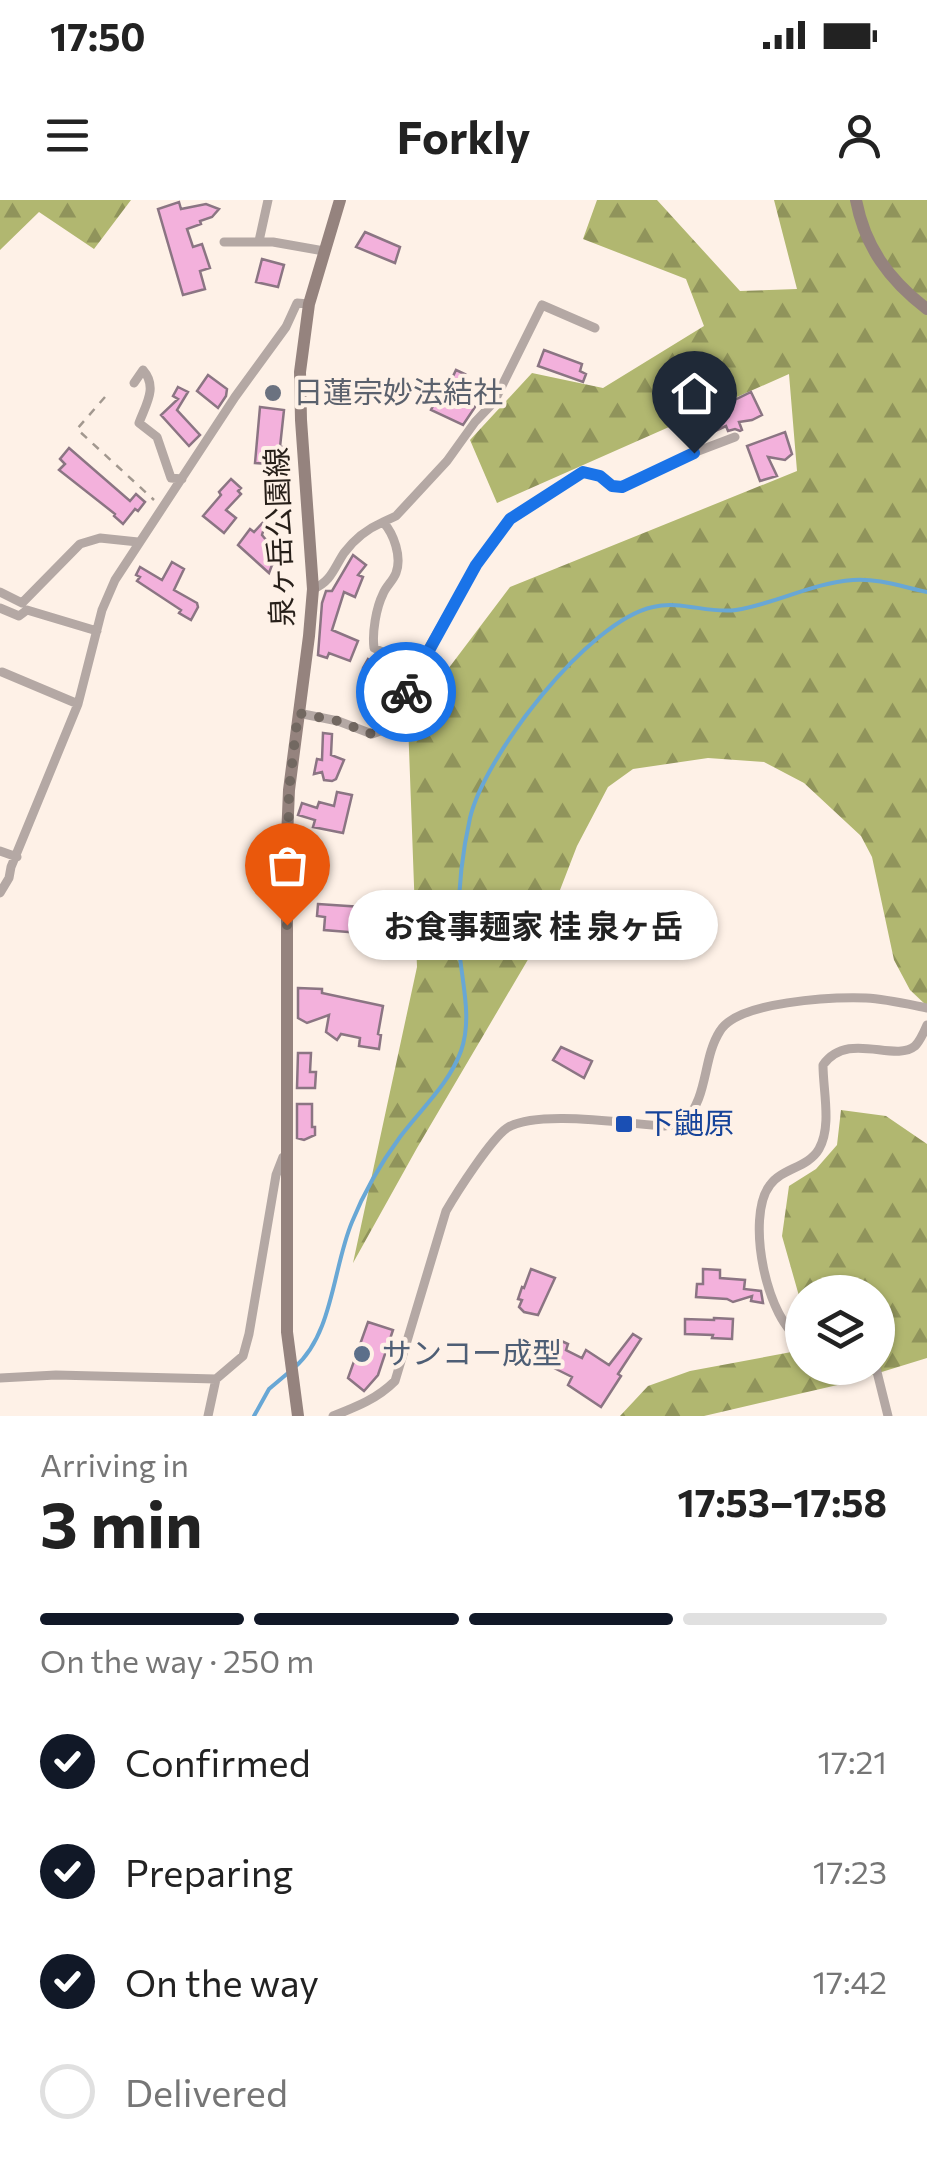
<!DOCTYPE html>
<meta charset="utf-8">
<style>
:root{--surface:#fff;--page:#f6f6f6;--text:#222;--muted:#767676;--line:#e0e0e0;--accent:#111827}
body{margin:0;font-family:Commissioner,"Noto Sans JP",sans-serif;background:var(--page);color:var(--text);height:100vh;display:flex;flex-direction:column;font-size:38px;white-space:nowrap}
*{box-sizing:border-box;margin:0}
p{font-size:32px;color:var(--muted)}
.icon{flex:none;width:55px;height:55px;fill:none;stroke:currentColor;stroke-width:2;stroke-linecap:round;stroke-linejoin:round}
.map{position:relative;height:1216px;overflow:hidden}
.panel{display:flex;flex-direction:column;background:var(--surface);flex:1}
.panel>*{flex:none}
.tools{position:absolute;left:785px;top:1075px;display:grid;gap:20px}
.tools a{display:grid;place-items:center;width:110px;height:110px;border-radius:50%;background:var(--surface);box-shadow:0 2px 8px #0004;font-size:50px}
.pin{position:absolute;display:grid;place-items:center;width:85px;height:85px;color:#fff;margin:-102px -42px;border-radius:50% 50% 50% 0;rotate:-45deg;box-shadow:0 0 10px #0007}
.pin .icon{rotate:45deg}
.courier{position:absolute;display:grid;place-items:center;width:100px;height:100px;margin:-50px;border:8px solid #1a73e8;border-radius:50%;background:#fff;color:#222;box-shadow:0 2px 12px #0007}
.bubble{position:absolute;height:70px;border-radius:35px;background:var(--surface);box-shadow:0 2px 8px #0004;font-size:32px;font-weight:700;line-height:70px;text-align:center}
.head em{font-style:normal;font-weight:700}
.head div{display:flex;flex-direction:column-reverse}
.head{display:flex;align-items:center;justify-content:space-between;height:170px;padding:0 40px}
h1{font-size:65px;font-weight:700;line-height:75px}
.bar{display:grid;grid-template-columns:repeat(4,1fr);gap:15px 10px;align-content:center;height:120px;padding:0 40px}
.bar i{height:12px;border-radius:8px;background:var(--line)}
.bar .active{background:var(--accent)}
.bar p{grid-column:span 4}
ol{padding:0 40px;list-style:none}
li{display:flex;align-items:center;gap:30px;height:110px}
li p{margin-inline-start:auto}
li .icon{padding:10px;border-radius:50%;background:var(--accent);color:#fff;stroke-width:4}
li:last-child{color:var(--muted)}
li i{width:55px;height:55px;border:5px solid var(--line);border-radius:50%}
.status{display:flex;justify-content:space-between;align-items:center;height:70px;padding:0 50px;background:var(--surface);direction:ltr}
.status svg{height:28px;fill:currentColor}
header{display:flex;justify-content:space-between;align-items:center;height:130px;padding:0 40px;background:var(--surface);font-size:45px;font-weight:700}
.map>svg:first-child{display:block}
.forest{fill:url(#forest-firs)}
.lines{fill:none;stroke-linecap:round;stroke-linejoin:round}
.stream{stroke:#68a7d5;stroke-width:4}
.building{fill:#f3b1dc;stroke:#8b7583;stroke-width:2.5}
.path{stroke:#a2988f;stroke-width:2.5;stroke-dasharray:8 8;stroke-linecap:butt}
.minor{stroke:#b4a8a4;stroke-width:9}
.secondary{stroke:#95837e;stroke-width:12}
.done{stroke:#726861;stroke-width:10;stroke-dasharray:0 18}
.route{stroke:#1a73e8;stroke-width:12}
.worship-dot{fill:#6b7280;stroke:#fef1e7;stroke-width:4}
.transit-dot{fill:#1a4fb4;stroke:#fef1e7;stroke-width:4}
.service-dot{fill:#5c6f8a;stroke:#fef1e7;stroke-width:4}
.labels{text-anchor:middle;stroke-width:8;stroke-linejoin:round;paint-order:stroke}
.worship-label{font-size:30px;fill:#5b616d;stroke:#fef1e7;text-anchor:start}
.street-label{font-size:30px;fill:#271f19;stroke:#fef1e7}
.transit-label{font-size:30px;fill:#164399;stroke:#fef1e7;text-anchor:start}
.service-label{font-size:30px;fill:#4e5e75;stroke:#fef1e7;text-anchor:start}
</style>
<div class="status"><b>17:50</b><svg viewBox="0 0 49 12"><path d="M0 12V9h3v3zM5 12V6h3v6zM10 12V3h3v9zM15 12V0h3v12zM26 1h20v11H26zM47 4h2v5h-2z"/></svg></div>
<header><svg class="icon" aria-label="menu" viewBox="0 0 24 24"><path d="M4 6h16M4 12h16M4 18h16"/></svg>Forkly<svg class="icon" aria-label="person" viewBox="0 0 24 24"><circle cx="12" cy="8" r="4"/><path d="M4 21q1-7 8-7t8 7"/></svg></header>
<div class="map">
<svg width="927" height="1216" viewBox="0 0 927 1216">
<defs>
<pattern id="forest-firs" width="22" height="20" patternUnits="userSpaceOnUse" patternTransform="scale(2.5)"><rect width="22" height="20" fill="#b1b770"/><path d="M5 1l3.5 6h-7zM16 11l3.5 6h-7z" fill="#90945b"/></pattern>
</defs>
<rect width="100%" height="100%" fill="#fef1e7"/>
<path class="forest" d="M 0,0 L 131,0 L 94,49 L 39,12 L 0,50 Z
M 597,0 L 657,0 L 740,91 L 797,89 L 774,0 L 927,0 L 927,806 L 910,790 L 894,760 L 872,657 L 861,636 L 804,583 L 764,562 L 708,558 L 633,569 L 608,587 L 577,646 L 543,734 L 417,948 L 353,1063 L 417,767 L 408,522 L 510,387 L 797,271 L 789,174 L 497,303 L 470,240 L 532,173 L 603,188 L 704,126 L 686,79 L 583,39 Z
M 841,910 L 886,916 L 927,944 L 927,1158 L 846,1183 L 704,1216 L 620,1216 L 648,1186 L 690,1171 L 802,1150 L 802,1168 L 878,1168 L 878,1092 L 802,1092 L 801,1103 L 782,1036 L 789,986 L 816,969 L 837,945 Z"/>
<g class="lines">
<path class="stream" d="M 295,1167 C 333,1134 333,1067 352,1022 C 364,992 381,963 400,937 C 421,909 449,884 461,851 C 473,817 461,780 459,746 C 457,704 461,658 470,618 C 485,555 588,421 653,407 C 681,400 708,414 736,410 C 775,404 812,383 853,380 C 877,378 903,387 927,392
M 254,1216 L 269,1189 L 288,1173"/>
</g>
<path class="building" d="M 179,2 L 181,9 L 206,4 L 219,9 L 212,17 L 200,21 L 201,24 L 187,29 L 193,47 L 202,44 L 210,68 L 200,71 L 205,89 L 183,95 L 158,9 Z
M 365,32 L 400,47 L 395,63 L 356,47 Z
M 262,59 L 284,65 L 278,87 L 256,82 Z
M 544,150 L 582,164 L 580,171 L 586,174 L 583,182 L 538,166 Z
M 456,170 L 465,174 L 454,197 L 475,207 L 463,225 L 431,210 L 440,191 L 445,193 Z
M 208,175 L 227,189 L 226,196 L 218,208 L 197,191 Z
M 178,187 L 188,192 L 177,210 L 200,235 L 189,246 L 161,215 L 178,199 L 173,196 Z
M 751,192 L 762,215 L 752,220 L 739,222 L 742,230 L 740,231 L 735,229 L 728,231 L 726,226 L 713,232 L 706,214 Z
M 260,207 L 284,210 L 280,247 L 286,247 L 284,265 L 255,263 Z
M 785,232 L 792,254 L 785,260 L 768,257 L 777,276 L 760,281 L 747,246 Z
M 69,248 L 130,301 L 136,294 L 145,302 L 138,311 L 135,309 L 123,324 L 114,316 L 115,314 L 59,270 L 65,264 L 60,259 Z
M 231,279 L 241,288 L 238,291 L 241,294 L 226,310 L 236,318 L 224,333 L 203,316 L 221,295 L 219,292 Z
M 267,318 L 262,335 L 281,358 L 272,365 L 269,373 L 238,345 L 250,329 L 254,332 Z
M 353,355 L 366,365 L 358,375 L 363,377 L 355,397 L 344,392 L 332,430 L 358,441 L 350,461 L 329,453 L 327,458 L 318,455 L 322,403 L 326,391 L 332,391 Z
M 172,362 L 184,369 L 174,390 L 197,403 L 198,407 L 191,420 L 179,413 L 181,410 L 137,381 L 140,377 L 136,375 L 140,367 L 162,380 Z
M 368,459 L 376,464 L 382,461 L 391,467 L 388,470 L 394,477 L 391,486 L 383,488 L 363,468 Z
M 323,533 L 332,534 L 331,555 L 344,560 L 336,579 L 332,581 L 324,580 L 322,572 L 314,574 L 317,559 L 322,560 Z
M 337,592 L 352,595 L 343,633 L 313,627 L 315,620 L 298,615 L 302,603 L 317,608 L 319,602 L 334,606 Z
M 318,704 L 362,707 L 360,733 L 324,730 L 325,717 L 317,716 Z
M 298,788 L 322,789 L 322,793 L 383,806 L 378,834 L 381,835 L 379,849 L 359,846 L 360,838 L 341,834 L 337,840 L 326,832 L 329,815 L 307,823 L 298,818 Z
M 561,847 L 592,861 L 584,878 L 553,860 Z
M 298,853 L 311,853 L 310,872 L 316,872 L 315,888 L 297,888 Z
M 297,904 L 312,904 L 312,927 L 315,927 L 315,935 L 304,940 L 297,938 Z
M 531,1069 L 555,1078 L 538,1115 L 524,1112 L 519,1107 L 522,1100 L 518,1099 L 522,1087 L 524,1088 Z
M 703,1069 L 720,1070 L 720,1078 L 745,1080 L 744,1089 L 761,1091 L 763,1103 L 751,1101 L 752,1096 L 733,1102 L 727,1099 L 696,1097 L 697,1084 L 703,1084 Z
M 714,1118 L 733,1119 L 732,1139 L 712,1138 L 713,1135 L 685,1134 L 685,1119 L 714,1120 Z
M 368,1122 L 393,1130 L 378,1175 L 364,1191 L 348,1178 Z
M 633,1134 L 641,1139 L 618,1174 L 621,1176 L 601,1207 L 568,1185 L 572,1177 L 538,1160 L 546,1143 L 551,1146 L 555,1138 L 568,1144 L 566,1150 L 582,1158 L 586,1150 L 609,1165 Z"/>
<g class="lines">
<path class="path" d="M 105,197 L 77,229 L 154,300"/>
<path class="minor" d="M 259,41 L 268,0
M 224,42 L 273,42 L 324,51
M 134,183 L 143,170 C 158,187 146,204 139,223 L 157,237 L 171,278 L 182,279
M 383,322 L 396,316 L 447,261 L 475,222 L 494,202 L 542,105 L 595,128
M 313,389 C 331,382 334,368 344,353 C 355,338 367,329 383,322 C 394,334 402,357 396,373 C 393,381 386,386 383,394 C 376,408 372,433 374,448 L 417,468
M 0,392 L 22,403 L 80,344 L 100,338 L 138,342
M 0,408 L 19,416 L 27,410 L 97,431
M 2,472 L 78,504
M 298,513 L 338,521 L 372,534 L 389,528 L 417,468 L 476,365 L 510,319 L 583,272 L 600,276 L 612,286 L 622,287 L 693,253 L 735,237
M 0,651 L 17,657
M 0,693 L 9,678 L 11,667 L 78,504 L 102,410 L 115,380 L 235,197 L 286,127 L 297,103 L 309,104
M 802,1140 C 767,1123 745,1017 770,985 C 782,968 808,968 819,949 C 832,926 823,891 823,865 C 848,830 894,863 915,846 C 920,841 924,832 927,825
M 876,1168 L 888,1216
M 0,1178 L 56,1175 L 216,1179
M 208,1216 L 216,1179 L 243,1156 L 249,1134 L 276,975 L 283,957
M 333,1216 C 356,1207 377,1199 395,1181 L 446,1011 C 457,992 491,939 507,928 C 537,909 627,924 664,926 L 683,923 C 709,898 702,859 720,831 C 738,801 833,797 866,798 C 886,799 907,804 927,808"/>
<path class="secondary" d="M 856,0 C 865,47 889,80 927,109
M 298,1216 L 287,1132 L 287,638 L 289,590 L 309,436 L 313,389 L 301,220 L 300,172 L 309,104 L 340,0"/>
</g>
<g class="lines">
<path class="done" d="M 287,725 L 289,590 L 298,513 L 338,521 L 372,534 L 388,528 L 406,492"/>
<path class="route" d="M 406,492 L 476,365 L 510,319 L 583,272 L 600,276 L 612,286 L 622,287 L 694,253"/>
</g>
<circle class="worship-dot" cx="273" cy="193" r="10"/>
<rect class="transit-dot" x="614" y="914" width="20" height="20" rx="5"/>
<circle class="service-dot" cx="362" cy="1154" r="10"/>
<g class="labels">
<g class="worship-label">
<text x="293" y="203">日蓮宗妙法結社</text>
</g>
<g class="street-label">
<text transform="translate(280 337) rotate(-92)" y="10">泉ヶ岳公園線</text>
</g>
<g class="transit-label">
<text x="644" y="934">下鼬原</text>
</g>
<g class="service-label">
<text x="382" y="1164">サンコー成型</text>
</g>
</g>
</svg>
<div class="tools">
<a><svg class="icon" aria-label="layers" viewBox="0 0 24 24"><path d="M12 4l9 5-9 5-9-5zM3 14l9 5 9-5"/></svg></a>
</div>
<div class="pin" style="left:287px;top:725px;background:#ea580c"><svg class="icon" aria-label="bag" viewBox="0 0 24 24"><path d="M5 8h14l-1 12H6zM9 8a3 3 0 0 1 6 0"/></svg></div>
<div class="pin" style="left:694px;top:253px;background:#1f2937"><svg class="icon" aria-label="home" viewBox="0 0 24 24"><path d="M3 11l9-7 9 7M6 9v11h12V9"/></svg></div>
<div class="courier" style="left:406px;top:492px"><svg class="icon" aria-label="bike" viewBox="0 0 24 24"><circle cx="6" cy="16" r="4"/><circle cx="18" cy="16" r="4"/><path d="M6 16l4-8h5l3 8M10 8l3 8H6M13 5h3"/></svg></div>
<div class="bubble" style="left:348px;top:690px;width:370px">お食事麺家 桂 泉ヶ岳</div>
</div>
<section class="panel">
<div class="head"><div><h1>3 min</h1><p>Arriving in</p></div><em>17:53–17:58</em></div>
<div class="bar"><i class="active"></i><i class="active"></i><i class="active"></i><i></i><p>On the way · 250 m</p></div>
<ol>
<li><svg class="icon" aria-label="check" viewBox="0 0 24 24"><path d="M5 12l5 5 9-10"/></svg>Confirmed<p>17:21</p></li>
<li><svg class="icon" aria-label="check" viewBox="0 0 24 24"><path d="M5 12l5 5 9-10"/></svg>Preparing<p>17:23</p></li>
<li><svg class="icon" aria-label="check" viewBox="0 0 24 24"><path d="M5 12l5 5 9-10"/></svg>On the way<p>17:42</p></li>
<li><i></i>Delivered</li>
</ol>
</section>
